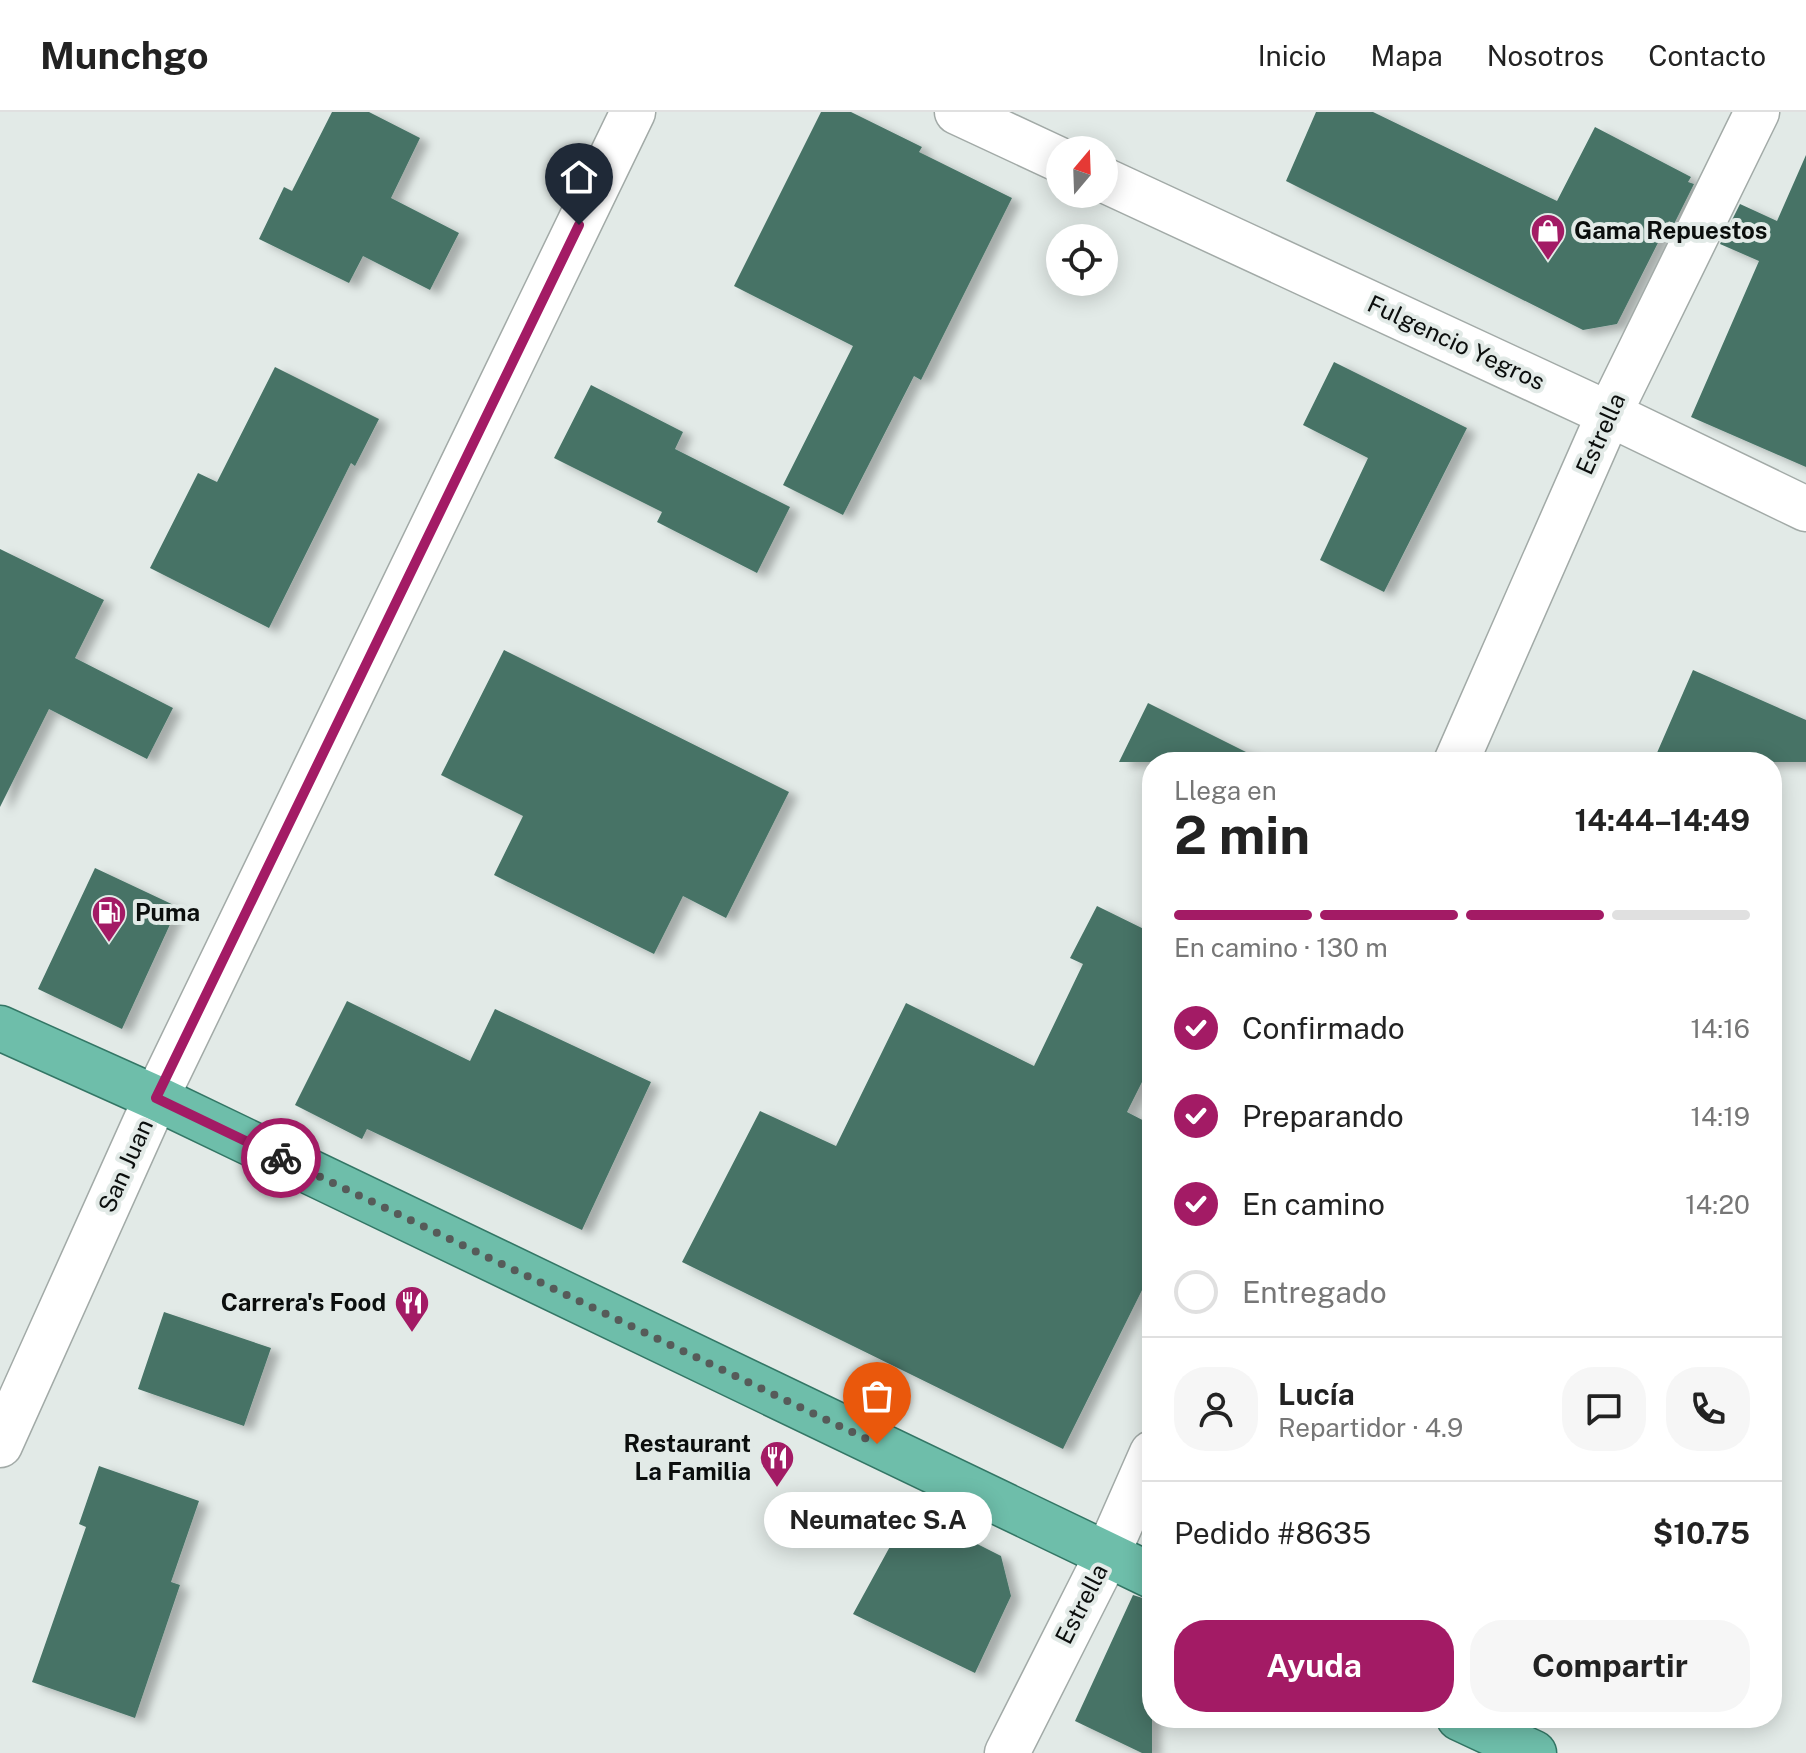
<!DOCTYPE html>
<html lang="es">
<meta charset="utf-8">
<style>
:root{--surface:#fff;--page:#f6f6f6;--text:#222;--muted:#767676;--line:#e0e0e0;--accent:#a31b65}
body{margin:0;font-family:"Public Sans",sans-serif;background:var(--page);color:var(--text);height:100vh;display:flex;flex-direction:column;font-size:30px;white-space:nowrap}
*{box-sizing:border-box;margin:0}
p{font-size:26px;color:var(--muted)}
.icon{flex:none;width:44px;height:44px;fill:none;stroke:currentColor;stroke-width:2;stroke-linecap:round;stroke-linejoin:round}
.map{position:relative;flex:1;overflow:hidden}
.details{position:absolute;left:1142px;top:640px;width:640px;height:976px;display:flex;flex-direction:column;background:var(--surface);border-radius:32px;box-shadow:0 4px 20px #0003}
.details>*{flex:none}
.needle{width:52px;rotate:19deg}
.fabs{position:absolute;left:1046px;top:24px;display:grid;gap:16px}
.fabs a{display:grid;place-items:center;width:72px;height:72px;border-radius:50%;background:var(--surface);box-shadow:0 4px 20px #0003;font-size:40px}
.pin{position:absolute;display:grid;place-items:center;width:68px;height:68px;color:#fff;margin:-82px -34px;border-radius:50% 50% 50% 0;rotate:-45deg;box-shadow:0 0 8px #0007}
.pin .icon{rotate:45deg}
.courier{position:absolute;display:grid;place-items:center;width:80px;height:80px;margin:-40px;border:6px solid #a31b65;border-radius:50%;background:#fff;color:#222;box-shadow:0 2px 10px #0007}
.bubble{position:absolute;height:56px;border-radius:28px;background:var(--surface);box-shadow:0 4px 20px #0003;font-size:26px;font-weight:700;line-height:56px;text-align:center}
.overview em{font-style:normal;font-weight:700}
.overview div{display:flex;flex-direction:column-reverse}
.overview{display:flex;align-items:center;justify-content:space-between;height:136px;padding:0 32px}
h1{font-size:52px;font-weight:700;line-height:60px}
.bar{display:grid;grid-template-columns:repeat(4,1fr);gap:12px 8px;align-content:center;height:96px;padding:0 32px}
.bar i{height:10px;border-radius:6px;background:var(--line)}
.bar .active{background:var(--accent)}
.bar p{grid-column:span 4}
.line{display:flex;align-items:center;gap:20px;padding:0 32px;border-top:2px solid var(--line)}
.line div{flex:1}
.round{display:grid;place-items:center;flex:none;width:84px;height:84px;border-radius:32px;background:var(--page)}
ol{padding:0 32px;list-style:none}
li{display:flex;align-items:center;gap:24px;height:88px}
li p{margin-inline-start:auto}
li .icon{padding:8px;border-radius:50%;background:var(--accent);color:#fff;stroke-width:4}
li:last-child{color:var(--muted)}
li i{width:44px;height:44px;border:4px solid var(--line);border-radius:50%}
.action{display:flex;gap:16px;margin-top:auto;padding:16px 32px}
.action a{flex:1;height:92px;border-radius:32px;background:var(--accent);color:#fff;font-size:32px;font-weight:700;line-height:92px;text-align:center}
.action a+a{background:var(--page);color:var(--text)}
header{display:flex;align-items:center;gap:48px;box-sizing:border-box;height:112px;padding:0 40px;background:var(--surface);border-bottom:2px solid var(--line)}
header strong{font-size:38px}
nav{display:flex;gap:44px;margin-inline-start:auto;font-size:28px}
.map>svg:first-child{display:block}
.building{fill:#467366;filter:url(#shadow)}
.lines{fill:none;stroke-linecap:round;stroke-linejoin:round}
.minor-casing{stroke:#a2aaa7;stroke-width:47}
.secondary-casing{stroke:#a2aaa7;stroke-width:47}
.trunk-casing{stroke:#337665;stroke-width:47}
.minor{stroke:#fff;stroke-width:44}
.secondary{stroke:#fff;stroke-width:44}
.trunk{stroke:#6ebeaa;stroke-width:44}
.done{stroke:#565b59;stroke-width:8;stroke-dasharray:0 14.4}
.route{stroke:#a31b65;stroke-width:10}
.labels{text-anchor:middle;stroke-width:8;stroke-linejoin:round;paint-order:stroke}
.poi-label{font-size:24px;font-weight:bold;fill:#0b0e0d;stroke:#e2eae7;text-anchor:start}
.street-label{font-size:24px;fill:#0b0e0d;stroke:#e2eae7}
</style>
<header>
<strong>Munchgo</strong>
<nav><a>Inicio</a><a>Mapa</a><a>Nosotros</a><a>Contacto</a></nav>
</header>
<div class="map">
<svg width="1806" height="1641" viewBox="0 0 1806 1641">
<defs>
<filter id="shadow"><feDropShadow dx="9" dy="5" stdDeviation="4" flood-color="#0004"/></filter>
</defs>
<rect width="100%" height="100%" fill="#e2eae7"/>
<path class="building" d="M 332,0 L 369,0 L 420,26 L 391,86 L 459,121 L 430,178 L 363,144 L 349,171 L 259,127 L 284,75 L 292,79 Z
M 821,0 L 851,0 L 922,35 L 919,40 L 1012,86 L 921,268 L 914,264 L 843,403 L 783,373 L 853,234 L 734,174 Z
M 1316,0 L 1373,0 L 1557,89 L 1595,15 L 1691,65 L 1688,70 L 1694,72 L 1674,112 L 1669,109 L 1617,212 L 1583,218 L 1286,69 Z
M 1806,43 L 1806,355 L 1691,305 L 1759,149 L 1720,132 L 1740,92 L 1777,109 Z
M 1334,250 L 1467,316 L 1384,480 L 1320,448 L 1368,346 L 1303,313 Z
M 275,255 L 379,307 L 355,354 L 351,351 L 269,516 L 150,456 L 198,361 L 217,370 Z
M 591,273 L 683,320 L 675,337 L 790,395 L 757,461 L 657,410 L 662,400 L 554,346 Z
M 0,437 L 104,488 L 75,546 L 173,596 L 147,647 L 49,597 L 0,695 Z
M 504,538 L 789,680 L 726,806 L 683,784 L 654,842 L 494,763 L 523,704 L 441,663 Z
M 1693,558 L 1806,608 L 1806,650 L 1653,650 Z
M 1148,591 L 1266,650 L 1119,650 Z
M 95,756 L 178,795 L 122,917 L 38,877 Z
M 1097,794 L 1152,821 L 1152,950 L 1127,1000 L 1152,1013 L 1152,1158 L 1063,1337 L 682,1150 L 760,999 L 836,1034 L 906,891 L 1034,954 L 1083,852 L 1070,846 Z
M 347,889 L 470,949 L 495,897 L 651,970 L 582,1118 L 367,1017 L 362,1027 L 295,993 Z
M 164,1200 L 271,1236 L 244,1314 L 138,1277 Z
M 99,1354 L 199,1389 L 171,1470 L 180,1473 L 135,1606 L 32,1570 L 86,1415 L 79,1412 Z
M 910,1398 L 1001,1444 L 1011,1484 L 975,1561 L 853,1502 Z
M 1133,1483 L 1152,1489 L 1152,1641 L 1142,1641 L 1075,1609 Z"/>
<g class="lines">
<defs>
<path id="minor" d="M 957,0 L 1060,48
M 1104,68 L 1609,302 L 1806,397
M 1456,650 L 1609,302 L 1757,0
M 0,1333 L 156,986 L 633,0
M 1107,1443 L 1152,1341"/>
<path id="secondary" d="M 1007,1641 L 1107,1443"/>
<path id="trunk" d="M 0,916 L 156,986 L 1152,1464
M 1459,1606 L 1534,1641"/>
</defs>
<use href="#minor" class="minor-casing"/>
<use href="#secondary" class="secondary-casing"/>
<use href="#trunk" class="trunk-casing"/>
<use href="#minor" class="minor"/>
<use href="#secondary" class="secondary"/>
<use href="#trunk" class="trunk"/>
</g>
<g class="lines">
<path class="done" d="M 281,1046 L 877,1332"/>
<path class="route" d="M 281,1046 L 156,986 L 579,113"/>
</g>
<defs>
<symbol id="shop-pin" viewBox="-11 -11 22 30"><path d="M0 17L-7.5 6A9.5 9.5 0 1 1 7.5 6Z" fill="#a31b65" stroke="#e2eae7"/><path d="M-5-2.5h2.3a2.7 3.5 0 0 1 5.4 0H5L5.5 6h-11ZM-1.5-2.5h3a1.5 2.3 0 0 0-3 0Z" fill="#fff"/></symbol>
<symbol id="fuel-pin" viewBox="-11 -11 22 30"><path d="M0 17L-7.5 6A9.5 9.5 0 1 1 7.5 6Z" fill="#a31b65" stroke="#e2eae7"/><path d="M-5.5-6h7V0h2V4h1.3V-2.5L3-4.5l.8-.8L6-3V5H2.5V1h-1V6h-7ZM-4.2-4.7v3.2H.2V-4.7Z" fill="#fff"/></symbol>
<symbol id="restaurant-pin" viewBox="-11 -11 22 30"><path d="M0 17L-7.5 6A9.5 9.5 0 1 1 7.5 6Z" fill="#a31b65" stroke="#e2eae7"/><path d="M-5-6h1v4h1v-4h1v4h1v-4h1v5L-1.5 .5V6h-2V.5L-5-1ZM5-6V6H3V1.5H1.5Q1.5-4 5-6Z" fill="#fff"/></symbol>
</defs>
<g fill-rule="evenodd">
<use href="#shop-pin" x="1528" y="99" width="40" height="54"/>
<use href="#fuel-pin" x="89" y="781" width="40" height="54"/>
<use href="#restaurant-pin" x="392" y="1171" width="40" height="54"/>
<use href="#restaurant-pin" x="757" y="1326" width="40" height="54"/>
</g>
<g class="labels">
<g class="poi-label">
<text x="1574" y="127">Gama Repuestos</text>
<text x="135" y="809">Puma</text>
<text x="386" y="1199" text-anchor="end">Carrera's Food</text>
<text x="751" y="1340" text-anchor="end">Restaurant<tspan x="751" dy="28">La Familia</tspan></text>
</g>
<g class="street-label">
<text transform="translate(1456 231) rotate(25)" y="8">Fulgencio Yegros</text>
<text transform="translate(1601 322) rotate(-66)" y="8">Estrella</text>
<text transform="translate(126 1054) rotate(-66)" y="8">San Juan</text>
<text transform="translate(1082 1492) rotate(-63)" y="8">Estrella</text>
</g>
</g>
</svg>
<div class="fabs">
<a><svg class="needle" viewBox="-14 -14 28 28"><path d="M0-13l5 13h-10z" fill="#e53935"/><path d="M0 13l5-13h-10z" fill="#767676"/></svg></a>
<a><svg class="icon" aria-label="locate" viewBox="0 0 24 24"><circle cx="12" cy="12" r="6"/><path d="M12 2v4M12 18v4M2 12h4M18 12h4"/></svg></a>
</div>
<div class="pin" style="left:877px;top:1332px;background:#ea580c"><svg class="icon" aria-label="bag" viewBox="0 0 24 24"><path d="M5 8h14l-1 12H6zM9 8a3 3 0 0 1 6 0"/></svg></div>
<div class="pin" style="left:579px;top:113px;background:#1f2937"><svg class="icon" aria-label="home" viewBox="0 0 24 24"><path d="M3 11l9-7 9 7M6 9v11h12V9"/></svg></div>
<div class="courier" style="left:281px;top:1046px"><svg class="icon" aria-label="bike" viewBox="0 0 24 24"><circle cx="6" cy="16" r="4"/><circle cx="18" cy="16" r="4"/><path d="M6 16l4-8h5l3 8M10 8l3 8H6M13 5h3"/></svg></div>
<div class="bubble" style="left:764px;top:1380px;width:228px">Neumatec S.A</div>
<section class="details">
<div class="overview"><div><h1>2 min</h1><p>Llega en</p></div><em>14:44–14:49</em></div>
<div class="bar"><i class="active"></i><i class="active"></i><i class="active"></i><i></i><p>En camino · 130 m</p></div>
<ol>
<li><svg class="icon" aria-label="check" viewBox="0 0 24 24"><path d="M5 12l5 5 9-10"/></svg>Confirmado<p>14:16</p></li>
<li><svg class="icon" aria-label="check" viewBox="0 0 24 24"><path d="M5 12l5 5 9-10"/></svg>Preparando<p>14:19</p></li>
<li><svg class="icon" aria-label="check" viewBox="0 0 24 24"><path d="M5 12l5 5 9-10"/></svg>En camino<p>14:20</p></li>
<li><i></i>Entregado</li>
</ol>
<div class="line" style="height:144px"><a class="round"><svg class="icon" aria-label="person" viewBox="0 0 24 24"><circle cx="12" cy="8" r="4"/><path d="M4 21q1-7 8-7t8 7"/></svg></a><div><b>Lucía</b><p>Repartidor · 4.9</p></div><a class="round"><svg class="icon" aria-label="chat" viewBox="0 0 24 24"><path d="M4 5h16v11H9l-5 4z"/></svg></a><a class="round"><svg class="icon" aria-label="phone" viewBox="0 0 24 24"><path d="M5 4h4l2 5-3 2q2 4 5 5l2-3 5 2v4C11 20 4 13 5 4z"/></svg></a></div>
<div class="line" style="height:104px"><div>Pedido #8635</div><b>$10.75</b></div>
<div class="action"><a>Ayuda</a><a>Compartir</a></div>
</section>
</div>
